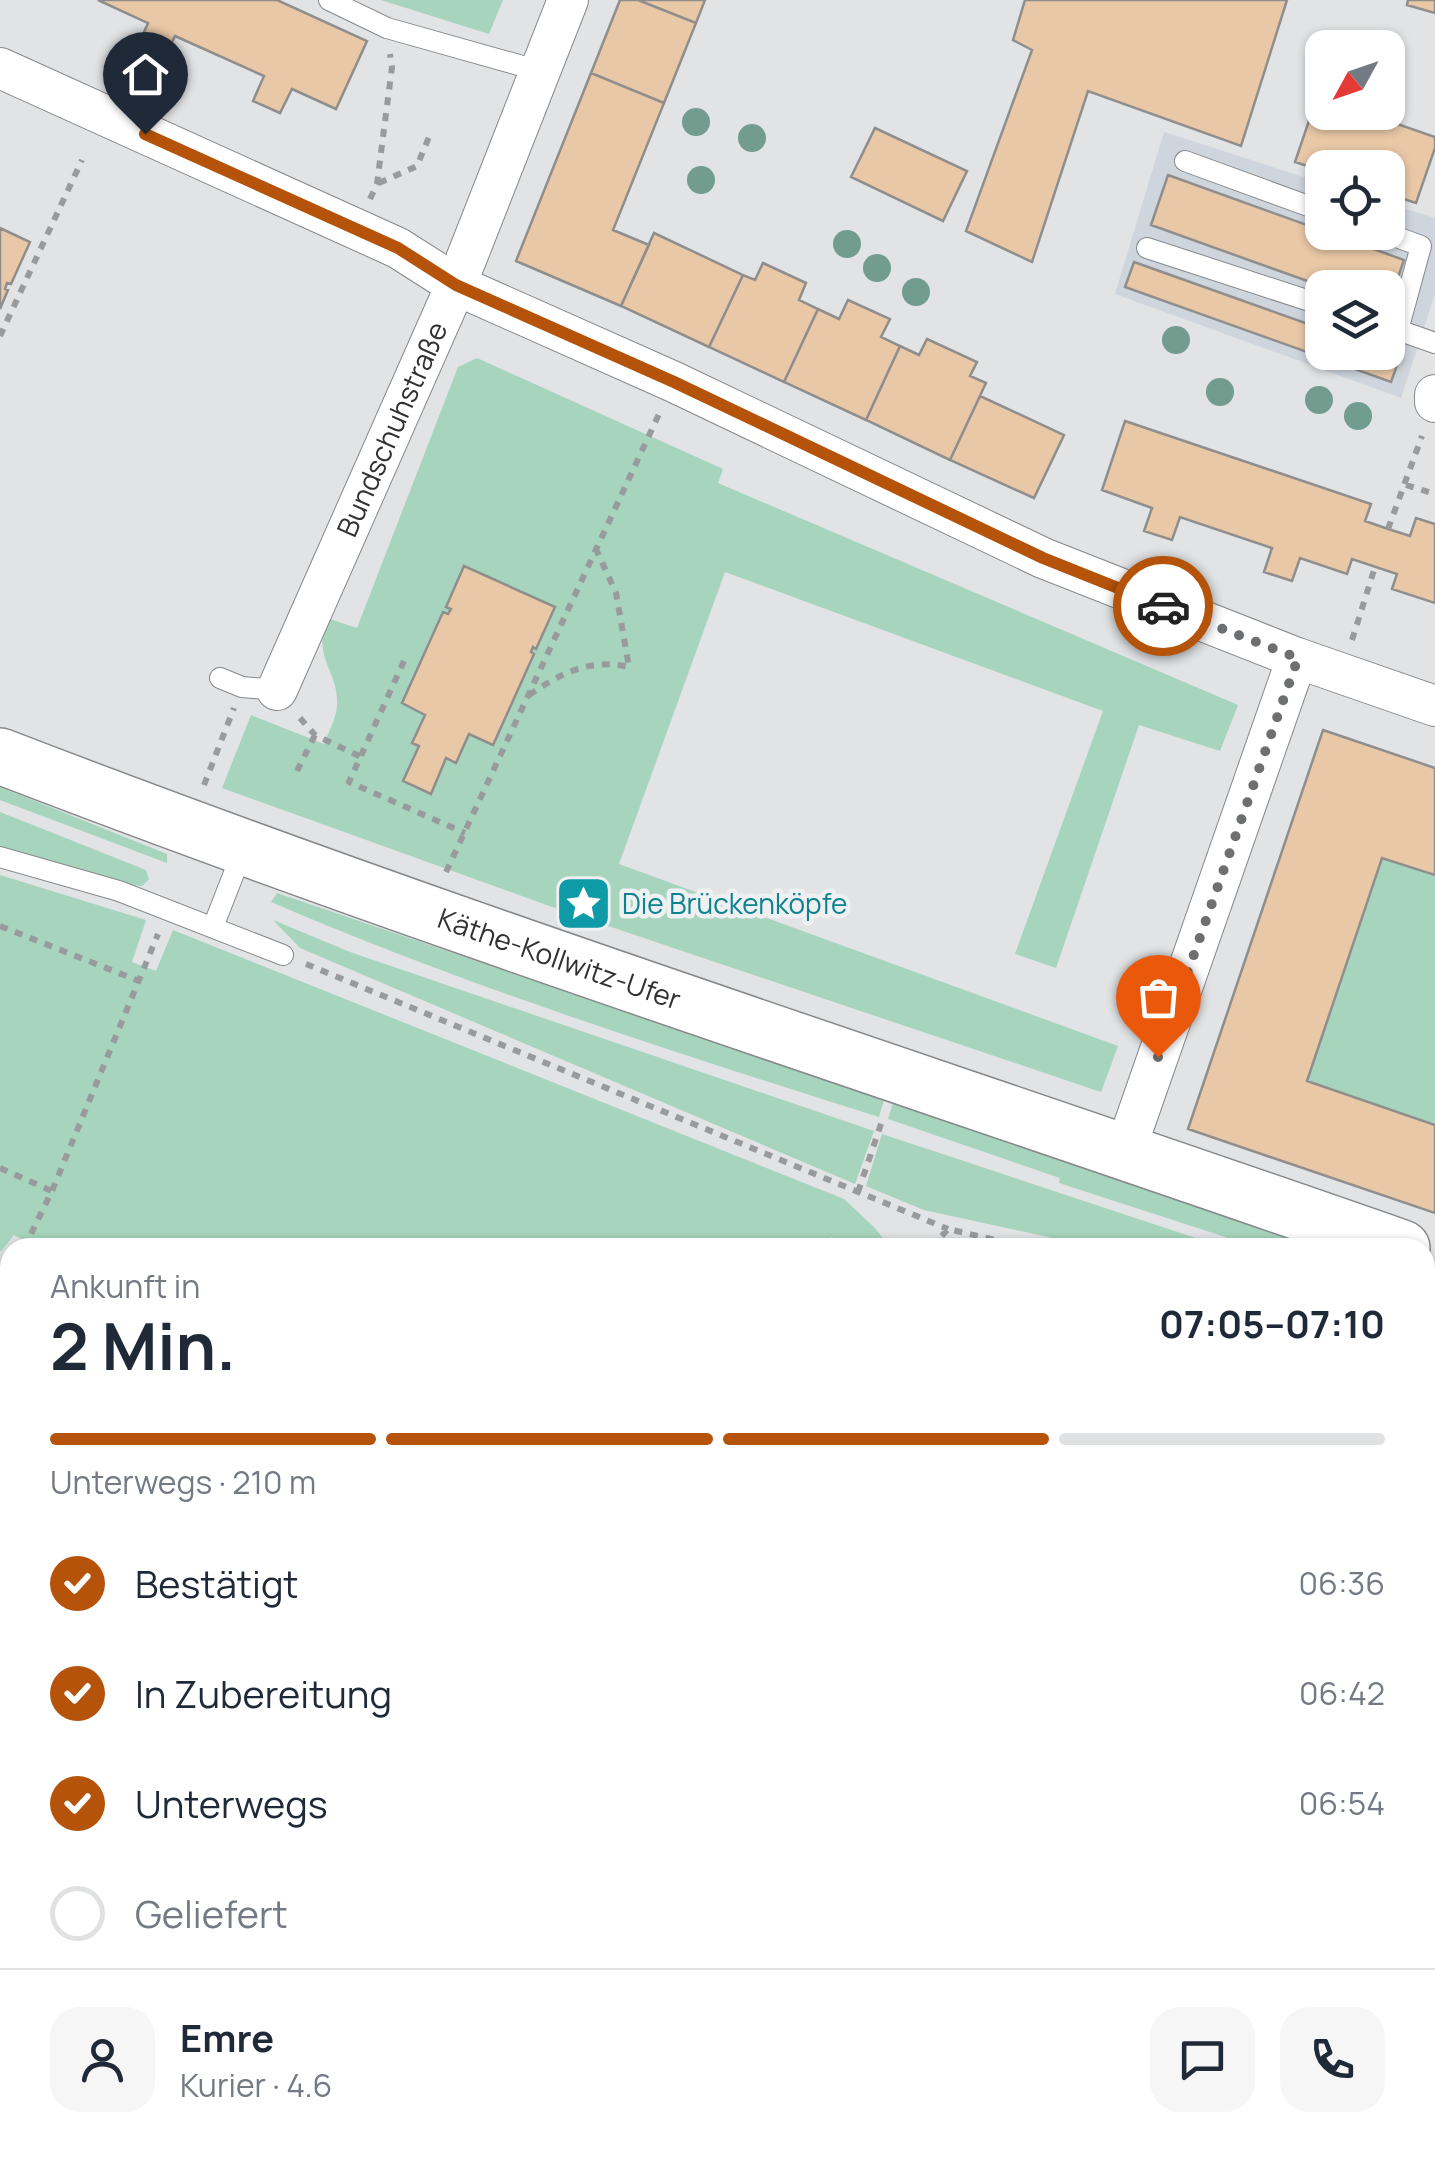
<!DOCTYPE html>
<html lang="de">
<meta charset="utf-8">
<style>
:root{--surface:#fff;--page:#f6f6f7;--text:#1f2937;--muted:#747a83;--line:#e0e1e3;--accent:#b45309}
body{margin:0;font-family:Manrope,sans-serif;background:var(--page);color:var(--text);height:100vh;display:flex;flex-direction:column;font-size:38px;white-space:nowrap}
*{box-sizing:border-box;margin:0}
p{font-size:32px;color:var(--muted)}
.icon{flex:none;width:55px;height:55px;fill:none;stroke:currentColor;stroke-width:2;stroke-linecap:round;stroke-linejoin:round}
.map{position:relative;flex:1;overflow:hidden}
.side{position:absolute;left:0px;top:1238px;width:1435px;height:932px;display:flex;flex-direction:column;background:var(--surface);border-radius:30px 30px 0 0;box-shadow:0 2px 8px #0004}
.side>*{flex:none}
.needle{width:65px;rotate:230deg}
.tools{position:absolute;left:1305px;top:30px;display:grid;gap:20px}
.tools a{display:grid;place-items:center;width:100px;height:100px;border-radius:20px;background:var(--surface);box-shadow:0 2px 8px #0004;font-size:50px}
.pin{position:absolute;display:grid;place-items:center;width:85px;height:85px;color:#fff;margin:-102px -42px;border-radius:50% 50% 50% 0;rotate:-45deg;box-shadow:0 0 10px #0007}
.pin .icon{rotate:45deg}
.courier{position:absolute;display:grid;place-items:center;width:100px;height:100px;margin:-50px;border:8px solid #b45309;border-radius:50%;background:#fff;color:#222;box-shadow:0 2px 12px #0007}
.overview em{font-style:normal;font-weight:700}
.overview div{display:flex;flex-direction:column-reverse}
.overview{display:flex;align-items:center;justify-content:space-between;height:170px;padding:0 50px}
h1{font-size:65px;font-weight:700;line-height:75px}
.bar{display:grid;grid-template-columns:repeat(4,1fr);gap:15px 10px;align-content:center;height:120px;padding:0 50px}
.bar i{height:12px;border-radius:8px;background:var(--line)}
.bar .selected{background:var(--accent)}
.bar p{grid-column:span 4}
.line{display:flex;align-items:center;gap:25px;padding:0 50px;border-top:2px solid var(--line)}
.line div{flex:1}
.round{display:grid;place-items:center;flex:none;width:105px;height:105px;border-radius:30px;background:var(--page)}
ol{padding:0 50px;list-style:none}
li{display:flex;align-items:center;gap:30px;height:110px}
li p{margin-inline-start:auto}
li .icon{padding:10px;border-radius:50%;background:var(--accent);color:#fff;stroke-width:4}
li:last-child{color:var(--muted)}
li i{width:55px;height:55px;border:5px solid var(--line);border-radius:50%}
.map>svg:first-child{display:block}
.built{fill:#ced5dd;fill-rule:evenodd}
.green{fill:#a6d4bd}
.water{fill:#9cc6e0}
.lines{fill:none;stroke-linecap:round;stroke-linejoin:round}
.ferry{stroke:#005073;stroke-width:2.5;stroke-dasharray:12 10;stroke-linecap:butt}
.building{fill:#e9c8a7;stroke:#908e8c;stroke-width:2.5}
.lane-casing{stroke:#86888a;stroke-width:22}
.street-casing{stroke:#86888a;stroke-width:42}
.secondary-casing{stroke:#86888a;stroke-width:58}
.path{stroke:#999a9c;stroke-width:6;stroke-dasharray:8 8;stroke-linecap:butt}
.lane{stroke:#fff;stroke-width:20}
.street{stroke:#fff;stroke-width:40}
.secondary{stroke:#fff;stroke-width:55}
.tree{fill:#729d8e}
.done{stroke:#6e6f70;stroke-width:10;stroke-dasharray:0 18}
.route{stroke:#b45309;stroke-width:12}
.labels{text-anchor:middle;stroke-width:9;stroke-linejoin:round;paint-order:stroke}
.street-label{font-size:28px;fill:#303131;stroke:#eef0f2}
.culture-label{font-size:28px;fill:#0d838f;stroke:#eef0f2;text-anchor:start}
</style>
<div class="map">
<svg width="1435" height="2169" viewBox="0 0 1435 2169">
<rect width="100%" height="100%" fill="#e1e3e5"/>
<path class="built" d="M 1164,132 L 1322,183 L 1322,232 L 1388,232 L 1388,203 L 1435,218 L 1435,294 L 1401,398 L 1115,294 ZM 1322,288 L 1388,288 L 1388,352 L 1322,352 Z"/>
<path class="green" d="M 381,0 L 503,0 L 489,34 Z
M 477,358 L 723,469 L 718,483 L 1238,705 L 1220,751 L 1139,725 L 1056,968 L 1015,954 L 1103,711 L 725,572 L 619,864 L 1118,1046 L 1101,1092 L 555,908 L 222,788 L 251,715 L 324,744 C 328,733 337,717 337,705 C 339,671 312,659 327,618 L 357,628 L 458,367 Z
M 0,787 L 167,854 L 167,863 L 0,800 Z
M 0,812 L 146,870 L 149,879 L 142,886 L 117,883 L 0,848 Z
M 1382,858 L 1435,875 L 1435,1125 L 1307,1081 Z
M 0,875 L 146,920 L 132,962 L 156,971 L 173,930 L 844,1199 L 875,1228 L 890,1247 L 857,1247 L 831,1237 L 827,1248 L 40,1248 L 14,1235 L 0,1252 Z
M 277,893 L 884,1100 L 879,1117 C 674,1052 468,987 271,902 Z
M 273,920 L 350,952 L 874,1131 L 855,1184 L 300,948 Z
M 893,1103 L 1317,1247 L 1256,1247 L 1059,1183 L 1060,1178 L 888,1119 Z
M 882,1134 L 1223,1247 L 1094,1247 L 924,1210 L 866,1186 Z
M 10,1348 L 10,1503 L 0,1497 L 0,1356 Z
M 1425,1635 L 1435,1637 L 1435,1933 L 1425,1931 Z"/>
<path class="water" d="M 0,1628 L 10,1630 L 10,2160 L 1425,2160 L 1425,1931 L 1435,1933 L 1435,2169 L 0,2169 Z"/>
<g class="lines">
<path class="ferry" d="M 0,1831 L 10,1833
M 1324,2160 L 1357,2169"/>
</g>
<path class="building" d="M 98,0 L 277,0 L 367,41 L 336,109 L 292,89 L 280,113 L 253,101 L 264,76 L 175,36 L 164,60 L 137,48 L 148,23 Z
M 620,0 L 638,0 L 696,23 L 664,103 L 591,73 Z
M 638,0 L 705,0 L 696,23 Z
M 1025,0 L 1287,0 L 1241,146 L 1088,91 L 1032,262 L 966,231 L 1032,50 L 1013,40 Z
M 1408,0 L 1435,0 L 1435,13 L 1407,5 Z
M 591,73 L 664,103 L 613,230 L 649,245 L 621,306 L 516,261 Z
M 1317,97 L 1322,98 L 1322,112 L 1363,112 L 1435,137 L 1435,148 L 1416,203 L 1388,194 L 1388,168 L 1322,168 L 1322,171 L 1295,162 Z
M 875,128 L 967,171 L 943,221 L 851,177 Z
M 1168,175 L 1404,260 L 1388,307 L 1388,288 L 1327,288 L 1151,225 Z
M 0,228 L 30,242 L 11,284 L 7,283 L 5,289 L 8,290 L 0,309 Z
M 654,233 L 743,275 L 709,347 L 621,306 Z
M 1134,262 L 1322,329 L 1322,352 L 1387,352 L 1400,357 L 1391,382 L 1125,287 Z
M 763,263 L 806,283 L 799,300 L 818,309 L 784,382 L 709,347 L 743,275 L 755,280 Z
M 848,300 L 890,319 L 881,337 L 900,346 L 866,420 L 784,382 L 818,309 L 839,319 Z
M 927,339 L 977,362 L 970,376 L 986,383 L 950,460 L 866,420 L 900,346 L 919,355 Z
M 980,396 L 1064,435 L 1034,498 L 950,460 Z
M 1125,421 L 1371,504 L 1365,521 L 1388,529 L 1410,536 L 1416,518 L 1435,524 L 1435,603 L 1392,589 L 1397,574 L 1352,559 L 1347,574 L 1300,558 L 1292,581 L 1264,572 L 1272,548 L 1180,517 L 1172,540 L 1144,531 L 1152,508 L 1102,490 Z
M 464,566 L 555,607 L 536,649 L 533,647 L 531,652 L 534,654 L 493,745 L 469,734 L 456,763 L 446,758 L 431,794 L 403,781 L 419,746 L 412,743 L 425,715 L 402,703 L 443,612 L 448,614 L 451,609 L 446,607 Z
M 1323,730 L 1435,768 L 1435,875 L 1382,858 L 1307,1081 L 1435,1125 L 1435,1213 L 1188,1129 Z"/>
<g class="lines">
<defs>
<path id="lane" d="M 329,0 L 387,28 L 540,71
M 1185,161 L 1322,211
M 1383,232 L 1421,246 L 1398,330 L 1435,343
M 1147,248 L 1322,305
M 220,678 L 242,687 L 277,690
M 0,857 L 119,891 L 283,955
M 213,927 L 243,850"/>
<g id="street">
<path d="M 0,68 L 398,248 L 456,285 L 674,382 L 1043,558 L 1297,658 L 1435,706"/>
<path d="M 1435,395 L 1435,402"/>
<path id="s1" d="M 277,690 L 456,285 L 568,0"/>
<path d="M 1125,1151 L 1297,658"/>
</g>
<g id="secondary">
<path id="s2" d="M 0,756 C 462,934 934,1084 1402,1248"/>
</g>
</defs>
<use href="#lane" class="lane-casing"/>
<use href="#street" class="street-casing"/>
<use href="#secondary" class="secondary-casing"/>
<path class="path" d="M 379,183 L 417,166 L 429,137
M 370,199 L 377,184 L 392,67 L 390,54
M 0,336 L 82,160
M 1406,485 L 1435,494
M 1388,529 L 1422,436
M 1352,640 L 1375,567
M 404,661 L 349,782 L 465,833
M 529,695 C 561,673 590,658 629,667 L 616,593 L 596,549
M 300,718 L 315,735 L 361,757
M 297,771 L 315,735
M 204,785 L 234,708
M 446,872 L 660,412
M 0,926 L 139,981
M 306,964 L 948,1229
M 0,1168 L 52,1191
M 858,1192 L 883,1118
M 24,1248 L 52,1191 L 158,934
M 931,1248 L 948,1229 L 1030,1248
M 0,1295 L 10,1275
M 1425,1328 L 1435,1324
M 0,1338 L 10,1340
M 1425,1543 L 1435,1507
M 0,1547 L 10,1550
M 1425,1627 L 1435,1629"/>
<use href="#lane" class="lane"/>
<use href="#street" class="street"/>
<use href="#secondary" class="secondary"/>
</g>
<g class="tree">
<circle cx="696" cy="122" r="14"/>
<circle cx="752" cy="138" r="14"/>
<circle cx="701" cy="180" r="14"/>
<circle cx="847" cy="244" r="14"/>
<circle cx="877" cy="268" r="14"/>
<circle cx="916" cy="292" r="14"/>
<circle cx="1176" cy="340" r="14"/>
<circle cx="1220" cy="392" r="14"/>
<circle cx="1319" cy="400" r="14"/>
<circle cx="1358" cy="416" r="14"/>
</g>
<g class="lines">
<path class="done" d="M 1158,1057 L 1298,658 L 1163,606"/>
<path class="route" d="M 145,134 L 398,248 L 456,285 L 674,382 L 1043,558 L 1163,606"/>
</g>
<defs>
<symbol id="sight-square" viewBox="-11 -11 22 22"><rect x="-9" y="-9" width="18" height="18" rx="4" fill="#0f9aa8" stroke="#eef0f2"/><path d="M0-6L1.8-2.2L6-1.7L2.9 1.2L3.7 5.4L0 3.3L-3.7 5.4L-2.9 1.2L-6-1.7L-1.8-2.2Z" fill="#fff"/></symbol>
</defs>
<g fill-rule="evenodd">
<use href="#sight-square" x="552" y="872" width="63" height="63"/>
</g>
<g class="labels">
<g class="street-label">
<text dy="10" stroke="none"><textPath href="#s1" startOffset="285">Bundschuhstraße</textPath></text>
<text dy="10" stroke="none"><textPath href="#s2" startOffset="595">Käthe-Kollwitz-Ufer</textPath></text>
</g>
<g class="culture-label">
<text x="622" y="914">Die Brückenköpfe</text>
</g>
</g>
</svg>
<div class="tools">
<a><svg class="needle" viewBox="-14 -14 28 28"><path d="M0-13l5 13h-10z" fill="#e53935"/><path d="M0 13l5-13h-10z" fill="#747a83"/></svg></a>
<a><svg class="icon" aria-label="locate" viewBox="0 0 24 24"><circle cx="12" cy="12" r="6"/><path d="M12 2v4M12 18v4M2 12h4M18 12h4"/></svg></a>
<a><svg class="icon" aria-label="layers" viewBox="0 0 24 24"><path d="M12 4l9 5-9 5-9-5zM3 14l9 5 9-5"/></svg></a>
</div>
<div class="pin" style="left:1158px;top:1057px;background:#ea580c"><svg class="icon" aria-label="bag" viewBox="0 0 24 24"><path d="M5 8h14l-1 12H6zM9 8a3 3 0 0 1 6 0"/></svg></div>
<div class="pin" style="left:145px;top:134px;background:#1f2937"><svg class="icon" aria-label="home" viewBox="0 0 24 24"><path d="M3 11l9-7 9 7M6 9v11h12V9"/></svg></div>
<div class="courier" style="left:1163px;top:606px"><svg class="icon" aria-label="car" viewBox="0 0 24 24"><path d="M5 17H2v-5l4-1 3-4h7l3 4 3 1v5h-3M9 17h6M6 11h13"/><circle cx="7" cy="17" r="2"/><circle cx="17" cy="17" r="2"/></svg></div>
<section class="side">
<div class="overview"><div><h1>2 Min.</h1><p>Ankunft in</p></div><em>07:05–07:10</em></div>
<div class="bar"><i class="selected"></i><i class="selected"></i><i class="selected"></i><i></i><p>Unterwegs · 210 m</p></div>
<ol>
<li><svg class="icon" aria-label="check" viewBox="0 0 24 24"><path d="M5 12l5 5 9-10"/></svg>Bestätigt<p>06:36</p></li>
<li><svg class="icon" aria-label="check" viewBox="0 0 24 24"><path d="M5 12l5 5 9-10"/></svg>In Zubereitung<p>06:42</p></li>
<li><svg class="icon" aria-label="check" viewBox="0 0 24 24"><path d="M5 12l5 5 9-10"/></svg>Unterwegs<p>06:54</p></li>
<li><i></i>Geliefert</li>
</ol>
<div class="line" style="height:180px"><a class="round"><svg class="icon" aria-label="person" viewBox="0 0 24 24"><circle cx="12" cy="8" r="4"/><path d="M4 21q1-7 8-7t8 7"/></svg></a><div><b>Emre</b><p>Kurier · 4.6</p></div><a class="round"><svg class="icon" aria-label="chat" viewBox="0 0 24 24"><path d="M4 5h16v11H9l-5 4z"/></svg></a><a class="round"><svg class="icon" aria-label="phone" viewBox="0 0 24 24"><path d="M5 4h4l2 5-3 2q2 4 5 5l2-3 5 2v4C11 20 4 13 5 4z"/></svg></a></div>
</section>
</div>
